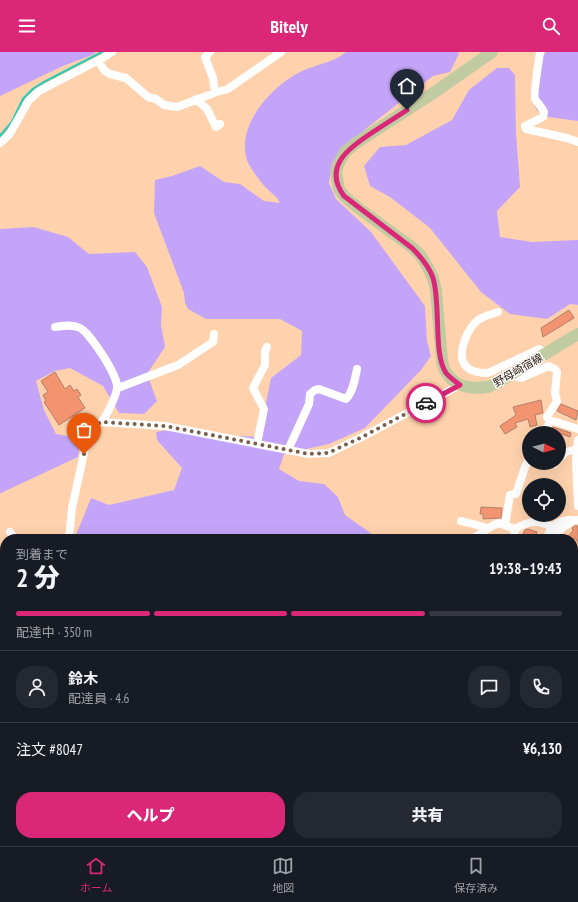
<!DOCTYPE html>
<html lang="ja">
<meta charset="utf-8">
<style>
:root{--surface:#171b24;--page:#242831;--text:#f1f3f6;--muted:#9ea1a6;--line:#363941;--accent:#db2777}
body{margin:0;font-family:"PT Sans Narrow","Noto Sans JP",sans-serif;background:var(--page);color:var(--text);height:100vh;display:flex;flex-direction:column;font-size:15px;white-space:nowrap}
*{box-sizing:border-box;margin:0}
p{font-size:13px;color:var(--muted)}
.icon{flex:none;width:22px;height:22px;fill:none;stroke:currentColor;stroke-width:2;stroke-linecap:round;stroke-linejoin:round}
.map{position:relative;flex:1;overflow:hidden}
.panel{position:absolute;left:0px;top:482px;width:578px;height:312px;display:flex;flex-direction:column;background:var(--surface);border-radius:16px 16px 0 0;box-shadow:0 4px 16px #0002}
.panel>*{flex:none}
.needle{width:26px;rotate:96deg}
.tools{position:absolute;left:522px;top:374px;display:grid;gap:8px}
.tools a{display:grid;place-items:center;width:44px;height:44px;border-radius:50%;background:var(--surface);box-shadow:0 4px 16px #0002;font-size:20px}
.pin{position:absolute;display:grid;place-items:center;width:34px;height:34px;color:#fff;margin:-41px -17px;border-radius:50% 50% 50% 0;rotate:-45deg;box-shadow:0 0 4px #0007}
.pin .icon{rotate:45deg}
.courier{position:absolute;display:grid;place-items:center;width:40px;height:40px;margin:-20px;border:3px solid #db2777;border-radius:50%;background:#fff;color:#222;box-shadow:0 1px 5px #0007}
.head em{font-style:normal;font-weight:800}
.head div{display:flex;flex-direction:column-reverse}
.head{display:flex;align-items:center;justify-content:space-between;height:68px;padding:0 16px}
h1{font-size:26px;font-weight:800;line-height:30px}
.bar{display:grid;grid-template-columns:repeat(4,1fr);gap:6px 4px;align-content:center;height:48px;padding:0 16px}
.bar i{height:5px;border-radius:3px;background:var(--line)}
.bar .selected{background:var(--accent)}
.bar p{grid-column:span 4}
.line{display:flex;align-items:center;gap:10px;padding:0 16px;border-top:1px solid var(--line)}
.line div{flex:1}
.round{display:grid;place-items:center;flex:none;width:42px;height:42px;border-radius:16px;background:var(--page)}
.cta{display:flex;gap:8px;margin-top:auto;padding:8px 16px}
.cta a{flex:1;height:46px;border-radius:16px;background:var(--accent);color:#fff;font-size:16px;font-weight:800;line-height:46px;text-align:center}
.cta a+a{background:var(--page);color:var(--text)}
header{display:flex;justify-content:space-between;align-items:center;height:52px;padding:0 16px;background:var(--accent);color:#fff;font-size:18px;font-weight:800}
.menu{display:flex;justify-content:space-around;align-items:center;height:56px;border-top:1px solid var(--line);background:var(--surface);font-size:11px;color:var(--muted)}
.menu a{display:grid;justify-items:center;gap:2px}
.menu .selected{color:var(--accent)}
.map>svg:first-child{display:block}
.green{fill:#c4a4f8}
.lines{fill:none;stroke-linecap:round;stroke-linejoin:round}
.stream{stroke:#34c9b3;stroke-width:2.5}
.building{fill:#f39471;stroke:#b27f6c}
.street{stroke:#fff;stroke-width:8}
.primary{stroke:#c1cba1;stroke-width:12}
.done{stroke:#7a604a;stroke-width:4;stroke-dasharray:0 7.2}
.route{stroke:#db2777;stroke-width:5}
.labels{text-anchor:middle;stroke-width:3;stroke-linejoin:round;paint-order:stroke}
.street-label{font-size:11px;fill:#332214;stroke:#fdfdfd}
</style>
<header><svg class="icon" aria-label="menu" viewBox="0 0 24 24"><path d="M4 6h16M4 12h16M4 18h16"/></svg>Bitely<svg class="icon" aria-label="search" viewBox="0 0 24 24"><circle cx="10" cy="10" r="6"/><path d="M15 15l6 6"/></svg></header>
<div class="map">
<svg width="578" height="794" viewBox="0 0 578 794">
<rect width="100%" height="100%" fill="#ffd2ad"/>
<path class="green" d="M 0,0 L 96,0 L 92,3 L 63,14 L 0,44 Z
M 346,0 L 458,0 L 459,2 L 450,20 L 433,24 L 353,87 L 332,111 L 329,131 L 336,147 L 371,180 L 425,254 L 427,289 L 431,304 L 421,318 L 365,376 L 329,392 L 284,402 L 279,417 L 299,429 L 324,432 L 338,445 L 345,463 L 372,482 L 375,487 L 77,487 L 76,483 L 91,446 L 109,453 L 174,438 L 182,416 L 157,388 L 156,380 L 172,377 L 193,382 L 259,385 L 271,326 L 301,303 L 302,279 L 280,267 L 206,267 L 188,257 L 185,251 L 184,241 L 154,161 L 155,128 L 172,124 L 200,114 L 224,130 L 240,132 L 264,149 L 280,151 C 277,145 273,142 268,138 C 261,131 248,114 246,105 C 238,70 273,33 302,19 C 317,12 333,11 346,0 Z
M 546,0 L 578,0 L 578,69 L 548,65 L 537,58 L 532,49 L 539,9 Z
M 497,16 L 509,16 L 515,23 L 516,81 L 520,135 L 497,159 L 500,185 L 532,190 L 578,188 L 578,253 L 570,252 L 547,267 L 510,262 L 481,240 L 430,176 L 390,145 L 370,134 L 364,114 L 380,95 L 406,93 L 452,68 L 469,38 Z
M 34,175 L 68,185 L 89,202 L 135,200 L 147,215 L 162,255 L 161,273 L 165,295 L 147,322 L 157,349 L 144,362 L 119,361 L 103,334 L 70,316 L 55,319 L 36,329 L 44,358 L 56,382 L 80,386 L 78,405 L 1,441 L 0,442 L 0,177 Z
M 0,641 L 5,657 L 5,789 L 232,789 L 232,794 L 0,794 Z
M 578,677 L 578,794 L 517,794 L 517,789 L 573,789 L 573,682 Z
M 390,789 L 480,789 L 478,794 L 391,794 Z"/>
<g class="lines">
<path class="stream" d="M 0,84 L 12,70 L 23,47 L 33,37 L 44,30 L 102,0"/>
</g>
<path class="building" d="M 569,258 L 574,266 L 543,285 L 541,276 Z
M 55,320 L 65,337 L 70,333 L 74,339 L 77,337 L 81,343 L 78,345 L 85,356 L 59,373 L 44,350 L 46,349 L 43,343 L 48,340 L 41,329 Z
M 541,348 L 543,361 L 535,363 L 537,373 L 530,375 L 528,367 L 515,371 L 517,375 L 505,382 L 500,374 L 516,363 L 513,355 Z
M 561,352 L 578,359 L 576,368 L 557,359 Z
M 553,375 L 571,381 L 570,385 L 559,381 L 550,381 Z
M 481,455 L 502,456 L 501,466 L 483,467 L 483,462 L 480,462 Z
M 575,474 L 578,474 L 578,491 L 576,487 L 565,487 L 573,479 L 572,476 Z
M 528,477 L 537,480 L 535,487 L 529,487 L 530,485 L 523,482 L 525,478 Z"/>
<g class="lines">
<path class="street" d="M 210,0 L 205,5 L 213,26 L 215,40
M 540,0 C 539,8 533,43 535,47 C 538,52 542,55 544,60 L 543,65 L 525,74 L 526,77 L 567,86 L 578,90
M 98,9 L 105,19 L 110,22 L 126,26 L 148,45 L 156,47 L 164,53 L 177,55 L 217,40 L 228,37 L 281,0
M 196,47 L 207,57 L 216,75 L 220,72
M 0,91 L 9,83 L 29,48 L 39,39 L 103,6 L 112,0
M 498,260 C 491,262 484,264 478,268 C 468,276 456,301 465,313 C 470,320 481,321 488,321 L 539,297 L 546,301
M 55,275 C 63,274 72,272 80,276 C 90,281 120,326 117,337 C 115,346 107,364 101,370 C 95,376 92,376 88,383 L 72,456 L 69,487
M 510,323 L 521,326 L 549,314 L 555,317 L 557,320 L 555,341 L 557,349 L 547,365 L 550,369 L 544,381
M 118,336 L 178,313 L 213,290 L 214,282
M 550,369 L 553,369 L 578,377
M 101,370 L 165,374 L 309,402 L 329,401 L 362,385 L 460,333
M 578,388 L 576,408 L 578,454
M 257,392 L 264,357 L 253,336 L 265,313 L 265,299 L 267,295
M 288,398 L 309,352 L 310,342 L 315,338 L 319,337 L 346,347 C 353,340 355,327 357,317
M 559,407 L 566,400 L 577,397
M 554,412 L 554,411
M 461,469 L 488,476
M 505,473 L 510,443 L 516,442 L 525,415 L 529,407
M 10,480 L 15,487
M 472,487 L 492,474 L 499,471 L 515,477 C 529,469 538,467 552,475
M 514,487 L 515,477
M 547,487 C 550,475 555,470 568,468 C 571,467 574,469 578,468
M 553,487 L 561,477 L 571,470
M 379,789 L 382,794
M 275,794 L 283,789"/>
<path class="primary" d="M 492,0 L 432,42 L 356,91 L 345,100 L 338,113 L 336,120 L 339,137 L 344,144 L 357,155 L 413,196 L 421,204 L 427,214 L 433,226 L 436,238 L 442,309 L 444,317 L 451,327 L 460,333 L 468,335 L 477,336 L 488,335 L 497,331 L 578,282
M 573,670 L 578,666
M 501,789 L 501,794"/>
</g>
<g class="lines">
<path class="done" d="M 84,402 L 88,383 L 92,376 L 101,370 L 165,374 L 309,402 L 328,401 L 362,385 L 426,351"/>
<path class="route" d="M 407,58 C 396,65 384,73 373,80 C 350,95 322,114 344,144 L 412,196 C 421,205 429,214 433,226 C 441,251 433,302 446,321 C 450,326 455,329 460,333 L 426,351"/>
</g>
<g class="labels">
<g class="street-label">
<text transform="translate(518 318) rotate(-30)" y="4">野母崎宿線</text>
</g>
</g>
</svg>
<div class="tools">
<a><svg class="needle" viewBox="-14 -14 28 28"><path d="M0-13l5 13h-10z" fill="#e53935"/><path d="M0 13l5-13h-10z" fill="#9ea1a6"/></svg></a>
<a><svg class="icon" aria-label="locate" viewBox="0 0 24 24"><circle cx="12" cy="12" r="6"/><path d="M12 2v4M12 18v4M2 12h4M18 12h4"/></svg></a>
</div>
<div class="pin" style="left:84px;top:402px;background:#ea580c"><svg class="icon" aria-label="bag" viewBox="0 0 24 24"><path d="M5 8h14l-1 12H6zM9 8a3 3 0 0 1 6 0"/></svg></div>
<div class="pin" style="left:407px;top:58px;background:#1f2937"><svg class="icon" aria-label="home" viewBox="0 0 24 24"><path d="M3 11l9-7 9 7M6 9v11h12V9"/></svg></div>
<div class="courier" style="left:426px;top:351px"><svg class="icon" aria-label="car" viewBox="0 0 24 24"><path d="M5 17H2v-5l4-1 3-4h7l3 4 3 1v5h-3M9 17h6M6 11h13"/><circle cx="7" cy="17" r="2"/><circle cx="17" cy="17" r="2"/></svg></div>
<section class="panel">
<div class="head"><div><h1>2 分</h1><p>到着まで</p></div><em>19:38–19:43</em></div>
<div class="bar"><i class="selected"></i><i class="selected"></i><i class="selected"></i><i></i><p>配達中 · 350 m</p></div>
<div class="line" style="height:72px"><a class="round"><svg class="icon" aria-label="person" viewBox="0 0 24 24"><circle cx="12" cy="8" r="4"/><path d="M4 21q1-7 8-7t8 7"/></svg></a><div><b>鈴木</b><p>配達員 · 4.6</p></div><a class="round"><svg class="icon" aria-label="chat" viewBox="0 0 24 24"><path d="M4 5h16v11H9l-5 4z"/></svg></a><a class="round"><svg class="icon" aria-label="phone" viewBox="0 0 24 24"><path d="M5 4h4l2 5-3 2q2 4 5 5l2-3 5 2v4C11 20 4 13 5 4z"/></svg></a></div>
<div class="line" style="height:52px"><div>注文 #8047</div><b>¥6,130</b></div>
<div class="cta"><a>ヘルプ</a><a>共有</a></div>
</section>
</div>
<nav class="menu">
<a class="selected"><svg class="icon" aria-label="home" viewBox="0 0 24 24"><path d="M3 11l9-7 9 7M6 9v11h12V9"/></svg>ホーム</a>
<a><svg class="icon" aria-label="map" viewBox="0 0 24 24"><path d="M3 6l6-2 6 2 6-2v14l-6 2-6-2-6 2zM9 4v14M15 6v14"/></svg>地図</a>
<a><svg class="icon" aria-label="saved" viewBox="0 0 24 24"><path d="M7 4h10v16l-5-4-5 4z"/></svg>保存済み</a>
</nav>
